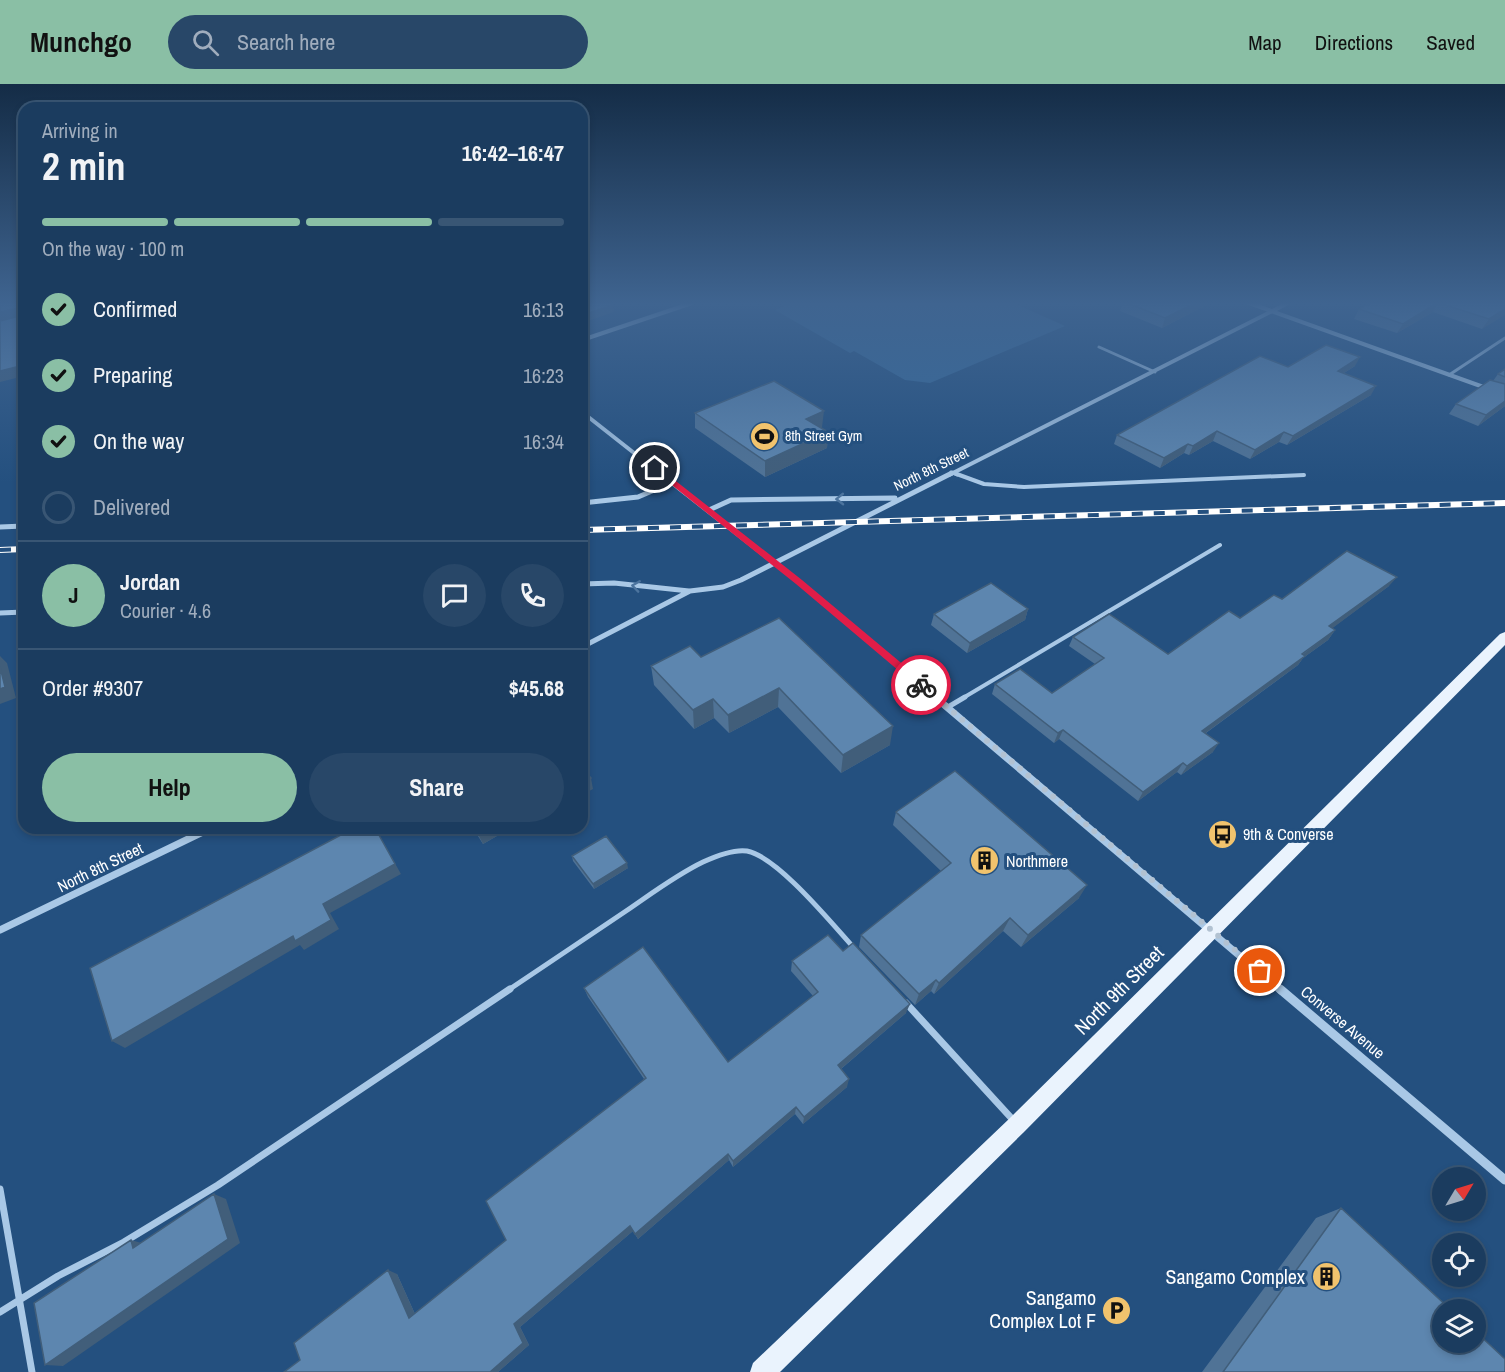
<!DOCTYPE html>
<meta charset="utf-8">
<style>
:root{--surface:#1b3c5f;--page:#284768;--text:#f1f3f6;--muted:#a0adbd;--line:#395674;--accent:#8abfa5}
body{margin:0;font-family:"Archivo Narrow",sans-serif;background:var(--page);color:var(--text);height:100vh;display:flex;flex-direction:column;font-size:22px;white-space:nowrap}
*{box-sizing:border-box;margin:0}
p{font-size:20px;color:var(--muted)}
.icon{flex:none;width:33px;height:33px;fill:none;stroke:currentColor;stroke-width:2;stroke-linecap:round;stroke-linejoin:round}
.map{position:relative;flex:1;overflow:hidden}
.sheet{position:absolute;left:18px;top:18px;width:570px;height:732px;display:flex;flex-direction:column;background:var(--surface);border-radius:18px;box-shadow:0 3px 9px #0003,0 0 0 2px var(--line)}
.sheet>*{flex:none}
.needle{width:39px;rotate:52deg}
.buttons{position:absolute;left:1432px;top:1083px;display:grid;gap:12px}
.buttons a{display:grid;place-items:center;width:54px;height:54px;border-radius:50%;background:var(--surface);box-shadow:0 3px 9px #0003,0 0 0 2px var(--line);font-size:30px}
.pin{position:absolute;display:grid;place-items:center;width:51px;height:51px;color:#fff;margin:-26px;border:3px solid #fff;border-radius:50%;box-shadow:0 2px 6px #0007}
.courier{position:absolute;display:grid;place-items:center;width:60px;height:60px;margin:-30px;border:4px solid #e11d48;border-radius:50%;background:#fff;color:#222;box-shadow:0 2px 8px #0007}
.overview em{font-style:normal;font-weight:700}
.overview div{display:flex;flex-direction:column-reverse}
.overview{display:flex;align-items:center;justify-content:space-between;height:102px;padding:0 24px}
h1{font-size:39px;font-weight:700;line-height:45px}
.bar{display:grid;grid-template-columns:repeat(4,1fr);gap:9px 6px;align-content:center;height:72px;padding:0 24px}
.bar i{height:8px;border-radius:4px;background:var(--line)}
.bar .on{background:var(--accent)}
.bar p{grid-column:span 4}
.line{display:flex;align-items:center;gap:15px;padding:0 24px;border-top:2px solid var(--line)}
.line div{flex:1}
.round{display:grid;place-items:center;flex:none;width:63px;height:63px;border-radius:32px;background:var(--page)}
ol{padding:0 24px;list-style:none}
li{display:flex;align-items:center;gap:18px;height:66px}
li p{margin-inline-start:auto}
li .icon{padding:6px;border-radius:50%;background:var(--accent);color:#111;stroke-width:4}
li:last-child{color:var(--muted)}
li i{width:33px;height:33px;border:3px solid var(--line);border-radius:50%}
.action{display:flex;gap:12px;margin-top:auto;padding:12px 24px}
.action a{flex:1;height:69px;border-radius:36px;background:var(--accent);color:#111;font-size:24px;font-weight:700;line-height:69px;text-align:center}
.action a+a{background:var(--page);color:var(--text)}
header{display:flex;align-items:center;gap:36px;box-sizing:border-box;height:84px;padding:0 30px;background:var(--accent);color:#111}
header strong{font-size:28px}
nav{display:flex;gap:33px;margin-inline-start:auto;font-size:21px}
.search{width:420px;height:54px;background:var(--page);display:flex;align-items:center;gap:15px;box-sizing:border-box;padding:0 21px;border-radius:33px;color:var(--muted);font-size:22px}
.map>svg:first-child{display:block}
.green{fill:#376b9c}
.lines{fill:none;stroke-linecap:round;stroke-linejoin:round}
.lane-far3{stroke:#a9c8e6;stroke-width:3}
.lane-far2{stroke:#a9c8e6;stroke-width:4}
.lane-far1{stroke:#a9c8e6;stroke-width:5}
.lane{stroke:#a9c8e6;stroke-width:7}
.street-far3{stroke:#a9c8e6;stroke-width:4}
.street-far2{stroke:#a9c8e6;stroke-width:5}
.street-far1{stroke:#a9c8e6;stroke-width:7}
.street{stroke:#a9c8e6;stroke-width:9}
.primary{fill:#eaf3fd;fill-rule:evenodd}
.rail-casing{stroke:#fff;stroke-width:6}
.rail{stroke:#24507f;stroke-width:4;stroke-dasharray:11;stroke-linecap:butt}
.wall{fill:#507396}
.shaded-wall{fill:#415e7a}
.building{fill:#5d86af;stroke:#415e7a;stroke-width:1.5}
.oneway{stroke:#4c749e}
.route{fill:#e11d48}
.done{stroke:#b2c2d2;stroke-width:6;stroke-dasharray:0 10.8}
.labels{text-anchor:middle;stroke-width:6;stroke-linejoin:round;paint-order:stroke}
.far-poi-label{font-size:14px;fill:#fff;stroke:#24507f;text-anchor:start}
.far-street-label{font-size:14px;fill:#fff;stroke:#24507f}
.poi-label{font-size:16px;fill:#fff;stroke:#24507f;text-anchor:start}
.street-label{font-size:16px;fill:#fff;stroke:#24507f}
.near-street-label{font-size:20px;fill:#fff;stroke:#24507f}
.near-poi-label{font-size:20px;fill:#fff;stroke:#24507f;text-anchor:end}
</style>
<header>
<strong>Munchgo</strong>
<div class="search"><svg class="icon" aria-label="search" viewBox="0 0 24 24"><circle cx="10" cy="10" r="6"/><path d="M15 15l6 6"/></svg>Search here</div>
<nav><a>Map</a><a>Directions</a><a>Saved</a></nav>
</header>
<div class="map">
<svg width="1505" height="1288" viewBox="0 0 1505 1288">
<rect width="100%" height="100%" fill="#24507f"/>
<path class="green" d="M 792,219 L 1014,219 L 1065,242 L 930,299 L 905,296 L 854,267 L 850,269 L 775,226 Z"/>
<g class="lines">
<path class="lane-far3" d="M 1099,263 L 1155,288
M 1449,291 L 1505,254
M 951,388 L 957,391"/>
<path class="lane-far2" d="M 954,389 L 984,400 L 1024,403 L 1304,391
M 963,614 L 1220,461"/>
<path class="lane-far1" d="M 948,623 L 965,613
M 507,907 C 547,880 586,854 626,827 C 651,810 676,791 703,778 C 716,772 733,765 747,767 C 778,773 833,841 855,865"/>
<path class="lane" d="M 906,919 L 1014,1037
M 0,1105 L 32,1288
M 0,1228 L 58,1192 L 124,1158 L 218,1101 L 510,905"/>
<path class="street-far3" d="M 1249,219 L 1489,305
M 582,256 L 692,219
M 582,328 L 662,391
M 949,391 L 1288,219"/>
<path class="street-far2" d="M 660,389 L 799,498 L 936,614
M 582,419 L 638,413 L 673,398
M 709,426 L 731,416 L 895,414
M 0,443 L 24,442
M 582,500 L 614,499 L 689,507
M 0,529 L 24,528
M 582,563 L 690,507 L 723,503 L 741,496 L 952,389"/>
<path class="street-far1" d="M 935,613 L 1281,907
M 0,846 L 211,744"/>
<path class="street" d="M 1280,905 L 1505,1096"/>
<path class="primary" d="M 1505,548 L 1505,561 L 1024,1048 L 780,1288 L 750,1288 L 753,1279 L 1010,1034 L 1500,550 Z"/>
<defs>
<path id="rail" d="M 582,446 L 1505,419
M 0,466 L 24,465"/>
</defs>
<use href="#rail" class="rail-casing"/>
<use href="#rail" class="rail"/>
</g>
<path class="wall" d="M 1123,219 L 1210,219 L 1162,244 L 1120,227 Z
M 1370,219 L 1505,219 L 1482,245 L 1433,228 L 1397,249 L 1354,235 L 1359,225 Z
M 1355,282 L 1344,289 L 1371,311 L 1287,361 L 1279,358 L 1250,375 L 1213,357 L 1189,371 L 1184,369 L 1160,384 L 1114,360 L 1117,351 L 1288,283 Z
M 1505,285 L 1505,322 L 1478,342 L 1449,330 L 1456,320 L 1493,297 L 1498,290 Z
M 695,329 L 822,343 L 820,344 L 828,348 L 827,364 L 765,393 L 695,344 Z
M 1389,502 L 1332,544 L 1335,546 L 1328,556 L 1303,574 L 1298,581 L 1206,649 L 1213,668 L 1181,691 L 1177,688 L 1138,717 L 1059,655 L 1054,659 L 992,610 L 995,600 L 1052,609 L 1095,580 L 1069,562 L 1073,553 L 1168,570 L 1240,534 L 1282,515 Z
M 1028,525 L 1025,536 L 967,569 L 931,541 L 934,530 Z
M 779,534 L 890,661 L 841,689 L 778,623 L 729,649 L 714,634 L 694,645 L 654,601 L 651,582 L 701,573 Z
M 896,728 L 1079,814 L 1021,863 L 1003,847 L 934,910 L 931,907 L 915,921 L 859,863 L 861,851 L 941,787 L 893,741 Z
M 473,744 L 511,744 L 483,760 Z
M 572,772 L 628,784 L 594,805 L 573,777 Z
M 843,867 L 906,929 L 841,985 L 847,1003 L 803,1040 L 795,1030 L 733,1083 L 729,1076 L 638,1155 L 633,1147 L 520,1243 L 529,1261 L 498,1288 L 284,1288 L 300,1276 L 397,1190 L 415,1230 L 506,1156 L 644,995 L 588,913 L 584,904 L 728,978 L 813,912 L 791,887 L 792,877 Z
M 1341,1124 L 1505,1288 L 1202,1288 L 1316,1134 Z"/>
<path class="shaded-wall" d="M 1195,219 L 1210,219 L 1162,244 L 1165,234 Z
M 1438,219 L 1433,228 L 1397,249 L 1403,240 Z
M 613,221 L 614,228 L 582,239 L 582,231 Z
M 18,224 L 23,233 L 0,239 L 0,228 Z
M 1505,225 L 1505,231 L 1482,245 L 1489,235 Z
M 1360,273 L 1355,282 L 1333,296 L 1338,287 Z
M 24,281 L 24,292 L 0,298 L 0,287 Z
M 1376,302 L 1371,311 L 1287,361 L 1293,352 Z
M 1505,317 L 1505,322 L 1478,342 L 1486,331 Z
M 824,327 L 822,343 L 805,350 L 806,335 Z
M 1217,347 L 1213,357 L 1189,371 L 1193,362 Z
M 828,348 L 827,364 L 765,393 L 765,377 Z
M 1284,348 L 1279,358 L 1250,375 L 1255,366 Z
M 1188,360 L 1184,369 L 1160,384 L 1164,374 Z
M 1397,493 L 1389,502 L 1322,552 L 1329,542 Z
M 1028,525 L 1025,536 L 967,569 L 970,559 Z
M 1335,546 L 1328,556 L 1303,574 L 1298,581 L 1196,656 L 1202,647 Z
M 0,572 L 7,579 L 16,614 L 0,620 Z
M 779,604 L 778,623 L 729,649 L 728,631 Z
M 713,615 L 714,634 L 694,645 L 693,626 Z
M 893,642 L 890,661 L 841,689 L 843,671 Z
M 1063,646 L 1059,655 L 1054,659 L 1058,649 Z
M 1219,659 L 1213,668 L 1181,691 L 1187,682 Z
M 1183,679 L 1177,688 L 1138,717 L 1143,708 Z
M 591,694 L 593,705 L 582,711 L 582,699 Z
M 375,744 L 401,790 L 330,829 L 339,845 L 304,866 L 300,861 L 125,964 L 112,957 L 323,820 Z
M 489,744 L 511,744 L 483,760 L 478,750 Z
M 627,779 L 628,784 L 594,805 L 593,800 Z
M 1087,801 L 1079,814 L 1021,863 L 1028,851 Z
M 1010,834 L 1003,847 L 934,910 L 939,899 Z
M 936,896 L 931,907 L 915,921 L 919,910 Z
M 910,920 L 906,929 L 836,989 L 838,981 Z
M 849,995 L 847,1003 L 803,1040 L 804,1033 Z
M 796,1023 L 795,1030 L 733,1083 L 733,1077 Z
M 728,1070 L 729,1076 L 638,1155 L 635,1150 Z
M 214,1110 L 226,1115 L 240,1159 L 63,1282 L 45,1281 Z
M 630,1142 L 633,1147 L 520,1243 L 529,1261 L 498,1288 L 490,1288 L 514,1240 Z
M 131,1156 L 145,1160 L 133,1164 Z
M 388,1186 L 397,1190 L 418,1237 L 409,1234 Z"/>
<path class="building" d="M 0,219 L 24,219 L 24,281 L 0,287 L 0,237 L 20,232 L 20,226 L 18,224 L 0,228 Z
M 582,219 L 610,219 L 613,221 L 582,231 Z
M 1127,219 L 1195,219 L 1165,234 Z
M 1370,219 L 1437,219 L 1403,240 L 1359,225 Z
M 1439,219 L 1505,219 L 1505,225 L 1489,235 Z
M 1326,261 L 1360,273 L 1338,287 L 1376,302 L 1293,352 L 1284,348 L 1255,366 L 1217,347 L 1193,362 L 1188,360 L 1164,374 L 1117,351 L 1260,272 L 1288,283 Z
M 1505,285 L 1505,293 L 1498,290 Z
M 1490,296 L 1505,300 L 1505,317 L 1486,331 L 1456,320 Z
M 774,297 L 824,327 L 806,335 L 828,348 L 765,377 L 695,329 Z
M 1347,467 L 1397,493 L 1329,542 L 1335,546 L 1302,570 L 1305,572 L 1202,647 L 1219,659 L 1187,682 L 1183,679 L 1143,708 L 1063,646 L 1058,649 L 995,600 L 1020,585 L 1052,609 L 1104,574 L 1073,553 L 1109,530 L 1168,570 L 1229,527 L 1240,534 L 1274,511 L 1282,515 Z
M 991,499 L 1028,525 L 970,559 L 934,530 Z
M 779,534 L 893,642 L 843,671 L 779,604 L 728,631 L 713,615 L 693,626 L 651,582 L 690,562 L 701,573 Z
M 0,583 L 5,603 L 0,605 Z
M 582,684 L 591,694 L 582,699 Z
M 955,687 L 1087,801 L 1028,851 L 1010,834 L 939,899 L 936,896 L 919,910 L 861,851 L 951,779 L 896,728 Z
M 354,744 L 375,744 L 395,780 L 323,820 L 331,836 L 295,857 L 293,852 L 112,957 L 90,884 Z
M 474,744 L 489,744 L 478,750 Z
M 606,752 L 627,779 L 593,800 L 572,772 Z
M 828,851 L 843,867 L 853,859 L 910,920 L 838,981 L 849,995 L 804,1033 L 796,1023 L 733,1077 L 728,1070 L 635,1150 L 630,1142 L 514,1240 L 523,1259 L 490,1288 L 284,1288 L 300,1276 L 294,1259 L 388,1186 L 409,1234 L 506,1156 L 486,1117 L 646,994 L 584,904 L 643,863 L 728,978 L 818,908 L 792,877 Z
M 214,1110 L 228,1155 L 45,1281 L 34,1219 L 131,1156 L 133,1164 Z
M 1341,1124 L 1451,1226 L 1443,1226 L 1443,1258 L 1476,1258 L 1476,1248 L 1505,1275 L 1505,1288 L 1223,1288 Z"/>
<defs><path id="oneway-chevron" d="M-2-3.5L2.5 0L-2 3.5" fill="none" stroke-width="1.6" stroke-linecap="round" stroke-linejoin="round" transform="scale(1.5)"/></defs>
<g class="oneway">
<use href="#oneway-chevron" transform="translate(840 415) rotate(179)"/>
<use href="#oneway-chevron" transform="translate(636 502) rotate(-172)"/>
</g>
<linearGradient id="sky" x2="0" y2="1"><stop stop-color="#142c46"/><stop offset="0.55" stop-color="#3f6490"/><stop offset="1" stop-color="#3f6490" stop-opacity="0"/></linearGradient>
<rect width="1505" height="399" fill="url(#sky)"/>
<path class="route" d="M 653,383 L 658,383 L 802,496 L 924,598 L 924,603 L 918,603 L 796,500 L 653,386 Z"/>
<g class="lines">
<path class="done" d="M 921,601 L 1260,887"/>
</g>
<defs>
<symbol id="stadium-disc" viewBox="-11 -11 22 22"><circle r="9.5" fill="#f1c36d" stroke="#24507f"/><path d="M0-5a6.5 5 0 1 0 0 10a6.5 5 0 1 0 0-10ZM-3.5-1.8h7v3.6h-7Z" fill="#111"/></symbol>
<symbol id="bus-disc" viewBox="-11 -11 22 22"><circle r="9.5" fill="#f1c36d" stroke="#24507f"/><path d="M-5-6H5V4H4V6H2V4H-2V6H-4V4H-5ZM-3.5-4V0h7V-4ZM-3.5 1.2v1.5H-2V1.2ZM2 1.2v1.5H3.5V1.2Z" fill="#111"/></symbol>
<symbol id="building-disc" viewBox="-11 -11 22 22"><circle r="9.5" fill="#f1c36d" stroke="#24507f"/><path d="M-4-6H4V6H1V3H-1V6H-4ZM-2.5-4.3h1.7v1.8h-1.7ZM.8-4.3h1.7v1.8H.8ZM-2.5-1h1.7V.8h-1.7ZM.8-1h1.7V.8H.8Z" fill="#111"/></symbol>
<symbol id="parking-disc" viewBox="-11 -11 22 22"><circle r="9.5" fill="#f1c36d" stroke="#24507f"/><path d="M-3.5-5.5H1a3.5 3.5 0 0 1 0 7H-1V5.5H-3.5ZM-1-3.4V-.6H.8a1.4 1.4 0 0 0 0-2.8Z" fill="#111"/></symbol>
</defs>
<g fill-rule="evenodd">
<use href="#stadium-disc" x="748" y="336" width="33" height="33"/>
<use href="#bus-disc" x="1206" y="734" width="33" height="33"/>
<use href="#building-disc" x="968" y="760" width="33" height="33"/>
<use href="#building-disc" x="1310" y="1176" width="33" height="33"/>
<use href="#parking-disc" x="1100" y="1210" width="33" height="33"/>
</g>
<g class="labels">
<g class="far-poi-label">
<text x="785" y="357">8th Street Gym</text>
</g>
<g class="far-street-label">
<text transform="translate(931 385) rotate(-26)" y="5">North 8th Street</text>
</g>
<g class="poi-label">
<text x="1243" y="756">9th &amp; Converse</text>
<text x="1006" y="783">Northmere</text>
</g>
<g class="street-label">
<text transform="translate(100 783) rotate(-26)" y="6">North 8th Street</text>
<text transform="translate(1343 938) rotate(40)" y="6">Converse Avenue</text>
</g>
<g class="near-street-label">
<text transform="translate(1119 906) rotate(-45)" y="7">North 9th Street</text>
</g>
<g class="near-poi-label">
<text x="1305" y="1200">Sangamo Complex</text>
<text x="1096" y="1221">Sangamo<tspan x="1096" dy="23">Complex Lot F</tspan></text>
</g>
</g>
</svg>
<div class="buttons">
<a><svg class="needle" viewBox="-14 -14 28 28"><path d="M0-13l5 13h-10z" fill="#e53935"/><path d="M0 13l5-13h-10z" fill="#a0adbd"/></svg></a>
<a><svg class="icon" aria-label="locate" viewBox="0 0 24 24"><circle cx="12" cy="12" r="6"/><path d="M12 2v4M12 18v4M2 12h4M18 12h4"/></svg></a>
<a><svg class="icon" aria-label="layers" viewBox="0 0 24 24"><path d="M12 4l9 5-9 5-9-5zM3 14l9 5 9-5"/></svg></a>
</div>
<div class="pin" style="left:1260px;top:887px;background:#ea580c"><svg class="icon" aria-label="bag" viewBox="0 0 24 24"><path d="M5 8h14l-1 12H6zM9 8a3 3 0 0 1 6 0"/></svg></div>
<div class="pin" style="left:655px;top:384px;background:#1f2937"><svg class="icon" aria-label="home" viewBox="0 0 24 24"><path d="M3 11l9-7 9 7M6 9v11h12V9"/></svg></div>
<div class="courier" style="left:921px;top:601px"><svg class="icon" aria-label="bike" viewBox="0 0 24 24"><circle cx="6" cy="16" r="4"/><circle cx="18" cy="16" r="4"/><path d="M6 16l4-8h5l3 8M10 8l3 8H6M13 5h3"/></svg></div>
<section class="sheet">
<div class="overview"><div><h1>2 min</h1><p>Arriving in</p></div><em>16:42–16:47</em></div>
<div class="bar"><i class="on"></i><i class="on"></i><i class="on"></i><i></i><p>On the way · 100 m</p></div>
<ol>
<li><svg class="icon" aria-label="check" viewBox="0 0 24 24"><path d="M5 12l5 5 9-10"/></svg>Confirmed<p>16:13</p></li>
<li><svg class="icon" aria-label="check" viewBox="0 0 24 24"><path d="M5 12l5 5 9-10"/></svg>Preparing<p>16:23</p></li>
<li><svg class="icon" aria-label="check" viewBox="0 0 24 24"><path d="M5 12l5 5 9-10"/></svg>On the way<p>16:34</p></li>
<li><i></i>Delivered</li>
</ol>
<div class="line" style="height:108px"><b class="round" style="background:var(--accent);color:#111">J</b><div><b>Jordan</b><p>Courier · 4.6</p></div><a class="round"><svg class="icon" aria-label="chat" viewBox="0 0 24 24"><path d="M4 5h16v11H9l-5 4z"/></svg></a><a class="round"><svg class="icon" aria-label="phone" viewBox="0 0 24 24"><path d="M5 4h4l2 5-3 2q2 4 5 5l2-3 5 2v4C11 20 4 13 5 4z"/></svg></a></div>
<div class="line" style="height:78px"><div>Order #9307</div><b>$45.68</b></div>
<div class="action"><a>Help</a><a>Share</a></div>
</section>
</div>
